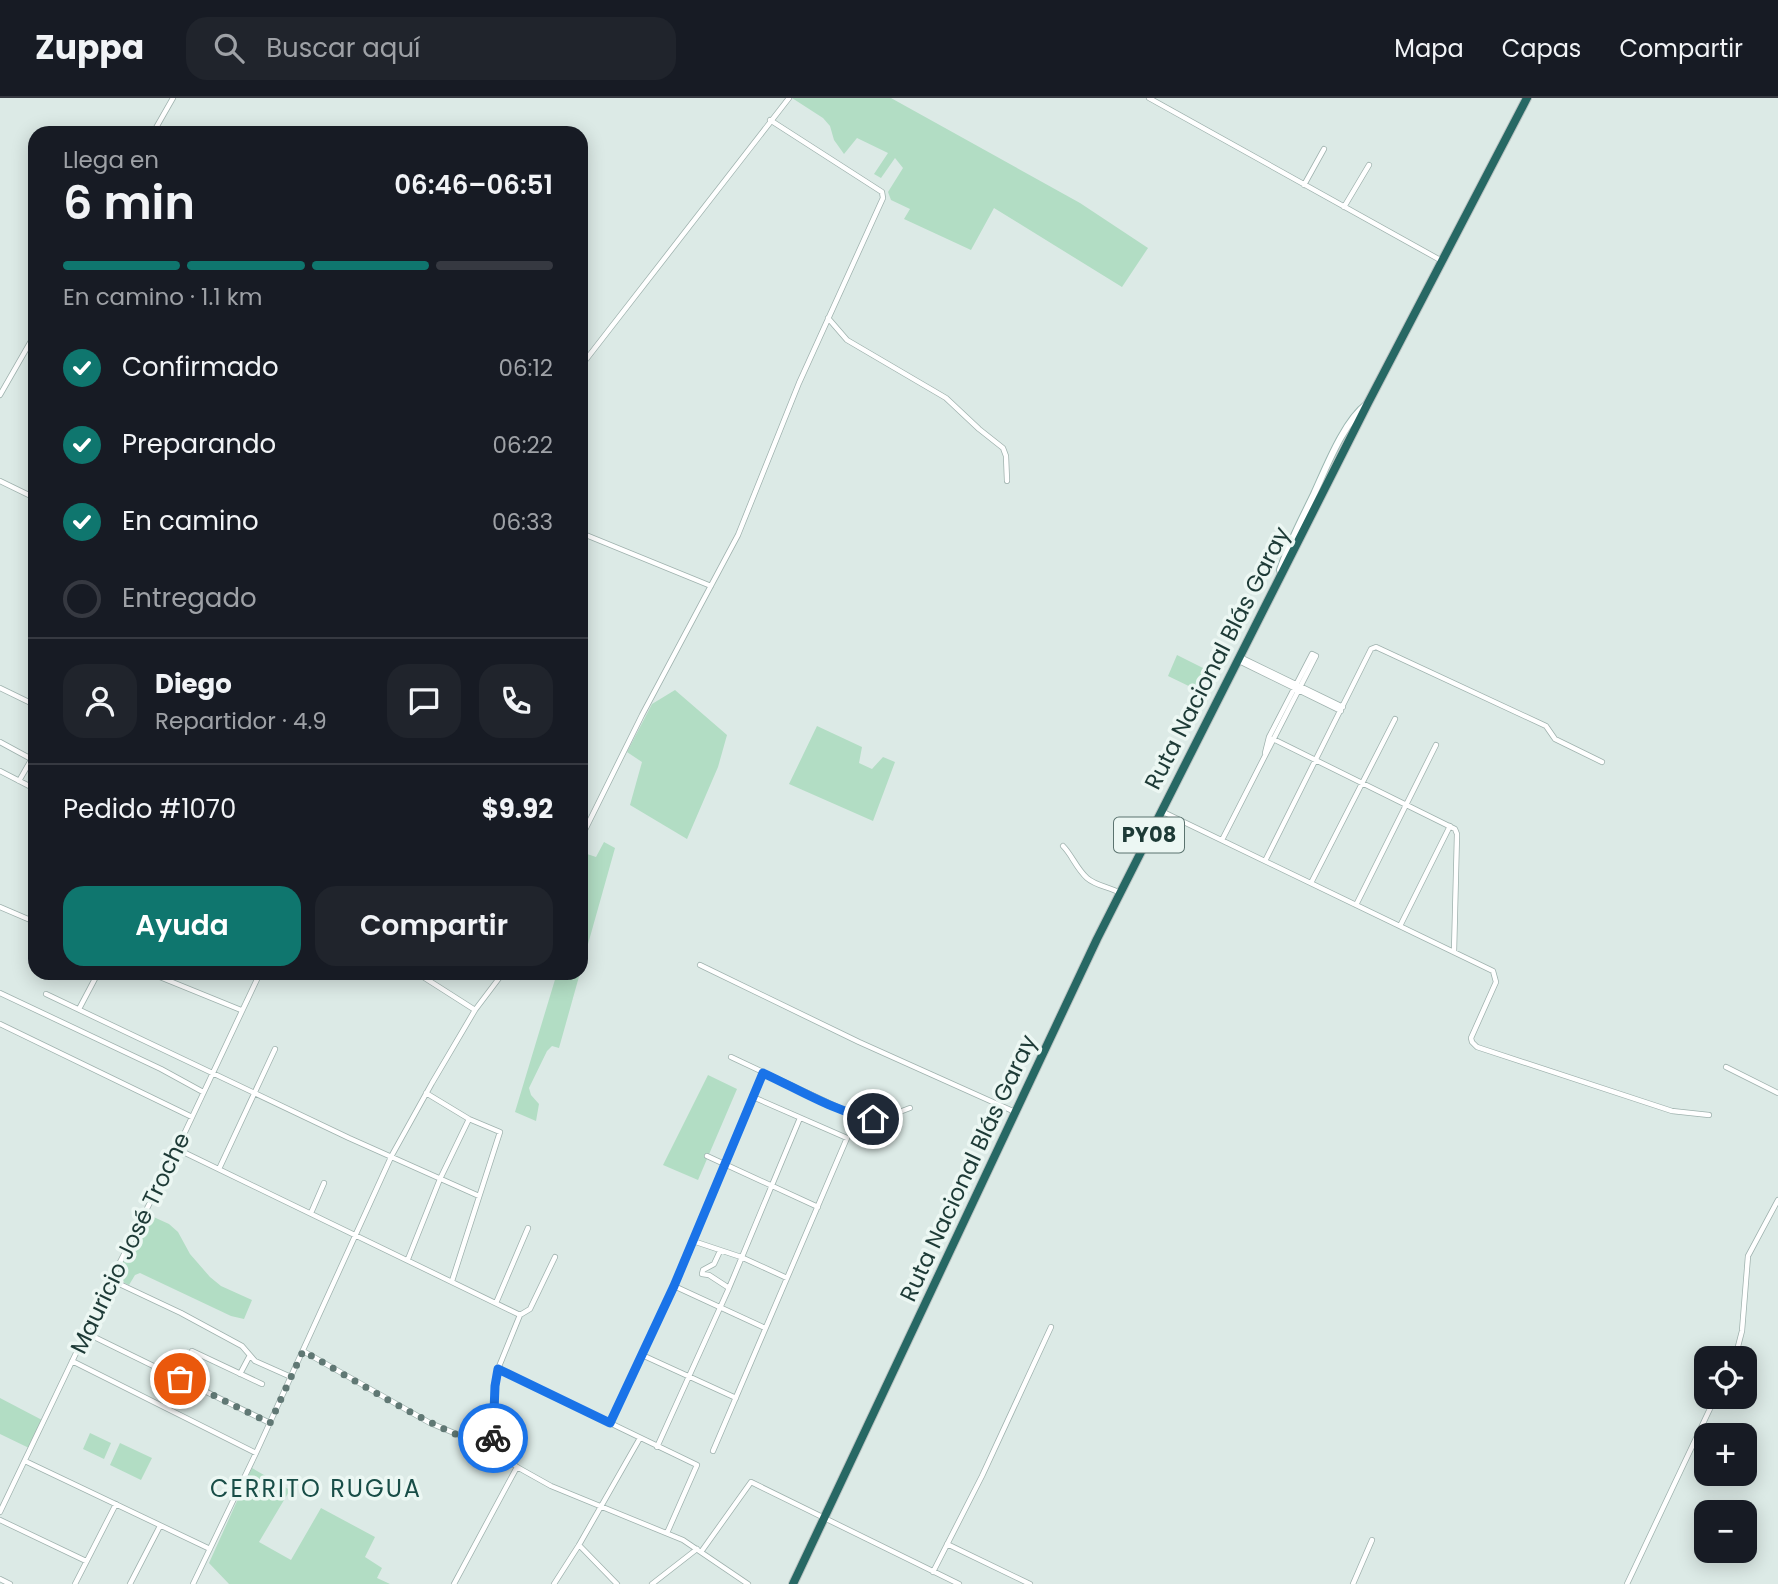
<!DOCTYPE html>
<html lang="es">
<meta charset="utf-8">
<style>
:root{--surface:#171b24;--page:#20242c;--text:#f1f3f6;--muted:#9ea1a6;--line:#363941;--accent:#0f766e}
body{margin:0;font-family:Poppins,sans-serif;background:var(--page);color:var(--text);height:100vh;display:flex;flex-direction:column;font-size:26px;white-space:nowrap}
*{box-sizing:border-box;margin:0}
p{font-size:23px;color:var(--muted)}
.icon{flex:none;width:38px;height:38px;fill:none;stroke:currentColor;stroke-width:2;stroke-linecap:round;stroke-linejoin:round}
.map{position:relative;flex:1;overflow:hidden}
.sheet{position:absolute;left:28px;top:28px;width:560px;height:854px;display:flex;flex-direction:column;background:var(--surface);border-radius:21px;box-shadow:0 4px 18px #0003}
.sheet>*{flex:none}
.fabs{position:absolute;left:1694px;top:1248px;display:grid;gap:14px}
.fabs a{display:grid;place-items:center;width:63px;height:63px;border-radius:14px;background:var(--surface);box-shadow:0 4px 18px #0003;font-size:35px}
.pin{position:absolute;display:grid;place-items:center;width:60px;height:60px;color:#fff;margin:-30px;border:4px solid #fff;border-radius:50%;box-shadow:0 2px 7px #0007}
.courier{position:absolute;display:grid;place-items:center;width:70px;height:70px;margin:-35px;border:5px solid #1a73e8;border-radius:50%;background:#fff;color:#222;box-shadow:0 2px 9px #0007}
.summary em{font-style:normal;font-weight:600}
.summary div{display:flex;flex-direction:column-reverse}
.summary{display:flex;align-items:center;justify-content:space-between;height:119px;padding:0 35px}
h1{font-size:46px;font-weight:600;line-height:52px}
.bar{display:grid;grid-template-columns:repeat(4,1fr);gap:10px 7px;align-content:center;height:84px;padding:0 35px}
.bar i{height:9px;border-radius:5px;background:var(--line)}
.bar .active{background:var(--accent)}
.bar p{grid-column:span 4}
.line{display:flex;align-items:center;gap:18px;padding:0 35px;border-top:2px solid var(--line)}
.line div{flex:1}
.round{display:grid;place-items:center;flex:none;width:74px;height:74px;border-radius:21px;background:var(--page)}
ol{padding:0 35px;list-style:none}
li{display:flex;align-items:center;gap:21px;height:77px}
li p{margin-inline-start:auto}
li .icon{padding:7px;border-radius:50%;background:var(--accent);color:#fff;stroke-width:4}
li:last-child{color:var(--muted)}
li i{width:38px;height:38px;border:4px solid var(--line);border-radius:50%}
.button{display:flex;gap:14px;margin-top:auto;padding:14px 35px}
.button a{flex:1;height:80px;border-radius:21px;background:var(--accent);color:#fff;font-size:28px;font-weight:600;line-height:80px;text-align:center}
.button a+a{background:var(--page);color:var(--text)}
header{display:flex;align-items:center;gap:42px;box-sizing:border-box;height:98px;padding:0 35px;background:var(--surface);border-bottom:2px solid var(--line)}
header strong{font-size:33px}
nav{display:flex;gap:38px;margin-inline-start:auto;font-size:24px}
.search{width:490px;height:63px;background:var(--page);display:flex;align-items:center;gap:18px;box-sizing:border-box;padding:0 24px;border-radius:21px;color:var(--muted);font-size:26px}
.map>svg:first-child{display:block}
.green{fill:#b2ddc4}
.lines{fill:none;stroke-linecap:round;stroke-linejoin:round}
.street-casing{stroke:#9fb2ae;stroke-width:6}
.secondary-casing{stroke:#9ab6b0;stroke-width:8}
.highway-casing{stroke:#bbc4c3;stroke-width:10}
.street{stroke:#fff;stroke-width:4.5}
.secondary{stroke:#fff;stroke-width:6}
.highway{stroke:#276864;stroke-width:8}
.done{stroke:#607874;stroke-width:7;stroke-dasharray:0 12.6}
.route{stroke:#1a73e8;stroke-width:9}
.labels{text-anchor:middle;stroke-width:7;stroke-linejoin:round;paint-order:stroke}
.shield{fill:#ecf7f3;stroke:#5b736f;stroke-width:2}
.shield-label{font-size:21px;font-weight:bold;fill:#1d3a36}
.street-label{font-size:23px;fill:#1d3a36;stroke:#ecf7f3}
.neighbourhood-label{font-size:24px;letter-spacing:2px;fill:#184d47;stroke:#ecf7f3}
</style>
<header>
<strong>Zuppa</strong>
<div class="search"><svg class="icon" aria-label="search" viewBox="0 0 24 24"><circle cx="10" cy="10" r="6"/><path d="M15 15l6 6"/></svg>Buscar aquí</div>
<nav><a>Mapa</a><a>Capas</a><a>Compartir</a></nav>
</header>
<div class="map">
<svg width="1778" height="1486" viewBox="0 0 1778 1486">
<rect width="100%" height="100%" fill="#dceae6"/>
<path class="green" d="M 792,0 L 891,0 L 1080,105 L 1148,150 L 1122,189 L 994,110 L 971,152 L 904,121 L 910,111 L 891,102 L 888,94 L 903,70 L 895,60 L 881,80 L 874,76 L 888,55 L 857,40 L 844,56 L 834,42 L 830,28 L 823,20 Z
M 1177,557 L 1209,573 L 1199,593 L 1168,578 Z
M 675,592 L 727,637 L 718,669 L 687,741 L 630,707 L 642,664 L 627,654 L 652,606 Z
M 817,628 L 862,649 L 859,665 L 872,671 L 883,659 L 895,664 L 873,723 L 789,686 Z
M 604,744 L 615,750 L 581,871 L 581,754 L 596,759 Z
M 557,875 L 580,875 L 559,950 L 552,948 L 547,953 L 529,990 L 531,997 L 539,1006 L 536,1023 L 515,1014 Z
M 708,977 L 737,991 L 698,1082 L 663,1067 Z
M 147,1116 L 169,1126 L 178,1134 L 190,1156 L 210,1179 L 221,1188 L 252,1202 L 244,1221 L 231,1218 L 140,1175 L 135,1177 L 129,1187 L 115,1180 Z
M 0,1300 L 42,1322 L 29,1350 L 0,1336 Z
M 90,1335 L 111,1345 L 104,1361 L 83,1351 Z
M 120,1345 L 152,1360 L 141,1382 L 110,1367 Z
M 252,1370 L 290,1392 L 259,1444 L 291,1462 L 321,1410 L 375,1439 L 365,1459 L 382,1470 L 377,1480 L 390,1486 L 229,1486 L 209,1465 Z"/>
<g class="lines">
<defs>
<path id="street" d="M 1149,0 L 1442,163
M 153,35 L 173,0
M 1304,87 L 1324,51
M 1344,109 L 1369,67
M 828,220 L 847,242 L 946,300 L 979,331 L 1003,350 L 1006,358 L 1007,383
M 581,268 L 789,0
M 0,297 L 35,236
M 0,383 L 35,400
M 581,435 L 711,488
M 1240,559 L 1343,609
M 1239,563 L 1341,613
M 0,590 L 35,607
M 1269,639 L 1455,731 L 1457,736 L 1454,854
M 0,644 L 35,663
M 0,673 L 35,691
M 19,683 L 31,662
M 1161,713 L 1493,873 L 1496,884 L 1471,940 L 1472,944 L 1477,949 L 1672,1013 L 1709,1017
M 581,740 L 642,617 L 738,437 L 799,285 L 883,100 L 882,94 L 770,22
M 1222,742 L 1316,558 L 1312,556 L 1269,639 L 1265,655
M 1063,748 C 1072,757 1076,770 1087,780 C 1096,788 1110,789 1120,795
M 1265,763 L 1371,551 L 1376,549 L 1546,628 L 1555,641 L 1602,664
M 1311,785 L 1395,621
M 1356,807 L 1436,647
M 0,809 L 35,824
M 1400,828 L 1450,728
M 700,867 L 859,944 L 1015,1014
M 150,875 L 241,912
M 417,875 L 475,912
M 0,895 L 161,971 L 203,994
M 46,896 L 349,1040 L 479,1098
M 79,911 L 98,875
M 0,926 L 192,1019
M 731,959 L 859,1019 C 879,1022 892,1017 910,1010
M 1726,969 L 1778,995
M 426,995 L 469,1021 L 500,1034 L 452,1183
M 177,1051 L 520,1217 L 498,1271 L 495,1288 L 493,1351
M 707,1058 L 818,1109
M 219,1071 L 275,951
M 311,1115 L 324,1085
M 693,1143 L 741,1159 L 787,1180
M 720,1153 L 714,1166 L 703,1172 L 702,1176 L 709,1177 L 729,1190
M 408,1161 L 440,1081 L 469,1021
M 111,1182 L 181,1215 L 242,1248 L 255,1263 L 291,1279
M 674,1188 L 765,1230
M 496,1205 L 528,1130
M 520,1217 L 530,1211 L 555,1159
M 86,1235 L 270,1325
M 192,1253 L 262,1286
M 303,1253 L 430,1325 L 493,1351 L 517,1369 L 551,1388 L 683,1442 L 748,1486
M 642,1257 L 736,1300
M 1735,1260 L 1742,1233 L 1748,1158 L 1778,1102
M 72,1263 L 256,1355
M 498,1271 L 697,1367 L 667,1435
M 240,1276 L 249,1259
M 169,1310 L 180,1281
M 610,1325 L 674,1188 L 763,975
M 657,1349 L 729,1190 L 800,1020
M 713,1353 L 847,1040 L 753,999
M 25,1363 L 210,1451
M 0,1414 L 112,1180 L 177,1051 L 260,875
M 0,1422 L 86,1463
M 947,1446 L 1030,1486
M 579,1447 L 617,1486
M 701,1454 L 751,1384 L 959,1486
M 933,1474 L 982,1378 L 1051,1229
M 0,1481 L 10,1486
M 75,1486 L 116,1406
M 130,1486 L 160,1428
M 193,1486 L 256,1355 L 392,1057 L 432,985 L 475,912 L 503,875
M 454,1486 L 517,1369
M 554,1486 L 579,1447 L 640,1340
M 652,1486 L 697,1451
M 1353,1486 L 1372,1442
M 1627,1486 L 1716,1298"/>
<path id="secondary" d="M 1280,472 C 1289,445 1302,421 1314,396 C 1326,370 1344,323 1367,306"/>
<path id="highway" d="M 793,1486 L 1097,841 L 1368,305 L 1527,0"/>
</defs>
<use href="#street" class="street-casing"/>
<use href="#secondary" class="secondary-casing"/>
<use href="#highway" class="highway-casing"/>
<use href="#street" class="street"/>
<use href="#secondary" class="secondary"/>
<use href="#highway" class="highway"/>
</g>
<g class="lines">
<path class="done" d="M 180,1281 L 270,1325 L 303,1253 C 365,1288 425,1327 493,1351 L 493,1340"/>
<path class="route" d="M 493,1340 L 495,1288 L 498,1271 L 610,1325 L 674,1188 L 763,975 C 798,991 835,1014 873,1021"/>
</g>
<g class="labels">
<rect class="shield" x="1114" y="719.5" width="70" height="35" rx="5"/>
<g class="shield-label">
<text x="1149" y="744">PY08</text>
</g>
<g class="street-label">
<text transform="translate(1217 560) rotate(-63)" y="8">Ruta Nacional Blás Garay</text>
<text transform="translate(968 1070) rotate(-65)" y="8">Ruta Nacional Blás Garay</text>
<text transform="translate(130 1145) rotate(-64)" y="8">Mauricio José Troche</text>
</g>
<g class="neighbourhood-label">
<text x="316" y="1399">CERRITO RUGUA</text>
</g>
</g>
</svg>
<div class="fabs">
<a><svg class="icon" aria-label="locate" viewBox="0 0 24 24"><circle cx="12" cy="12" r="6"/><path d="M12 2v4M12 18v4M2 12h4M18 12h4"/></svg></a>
<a>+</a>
<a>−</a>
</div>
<div class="pin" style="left:180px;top:1281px;background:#ea580c"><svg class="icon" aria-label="bag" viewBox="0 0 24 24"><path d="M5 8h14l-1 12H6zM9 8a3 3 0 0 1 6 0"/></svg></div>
<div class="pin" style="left:873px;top:1021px;background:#1f2937"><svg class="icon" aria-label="home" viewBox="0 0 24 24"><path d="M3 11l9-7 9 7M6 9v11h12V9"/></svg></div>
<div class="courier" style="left:493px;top:1340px"><svg class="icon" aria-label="bike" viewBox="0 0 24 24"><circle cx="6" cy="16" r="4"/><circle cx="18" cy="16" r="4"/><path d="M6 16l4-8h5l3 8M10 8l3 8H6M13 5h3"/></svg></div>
<section class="sheet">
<div class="summary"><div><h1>6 min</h1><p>Llega en</p></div><em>06:46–06:51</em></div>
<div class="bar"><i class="active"></i><i class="active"></i><i class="active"></i><i></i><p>En camino · 1.1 km</p></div>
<ol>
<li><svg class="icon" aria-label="check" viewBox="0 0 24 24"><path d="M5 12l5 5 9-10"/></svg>Confirmado<p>06:12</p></li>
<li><svg class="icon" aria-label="check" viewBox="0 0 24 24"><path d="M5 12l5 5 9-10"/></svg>Preparando<p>06:22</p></li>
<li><svg class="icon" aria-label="check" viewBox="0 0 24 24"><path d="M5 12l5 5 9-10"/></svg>En camino<p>06:33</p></li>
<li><i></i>Entregado</li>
</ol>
<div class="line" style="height:126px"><a class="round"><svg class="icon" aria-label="person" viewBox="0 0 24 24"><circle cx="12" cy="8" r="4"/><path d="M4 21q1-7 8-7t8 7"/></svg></a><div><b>Diego</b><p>Repartidor · 4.9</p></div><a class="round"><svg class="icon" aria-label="chat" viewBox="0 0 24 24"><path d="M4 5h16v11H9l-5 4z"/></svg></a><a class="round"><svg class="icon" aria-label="phone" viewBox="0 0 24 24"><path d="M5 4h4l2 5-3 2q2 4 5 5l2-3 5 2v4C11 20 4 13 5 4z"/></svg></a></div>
<div class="line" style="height:91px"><div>Pedido #1070</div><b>$9.92</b></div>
<div class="button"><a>Ayuda</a><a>Compartir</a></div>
</section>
</div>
